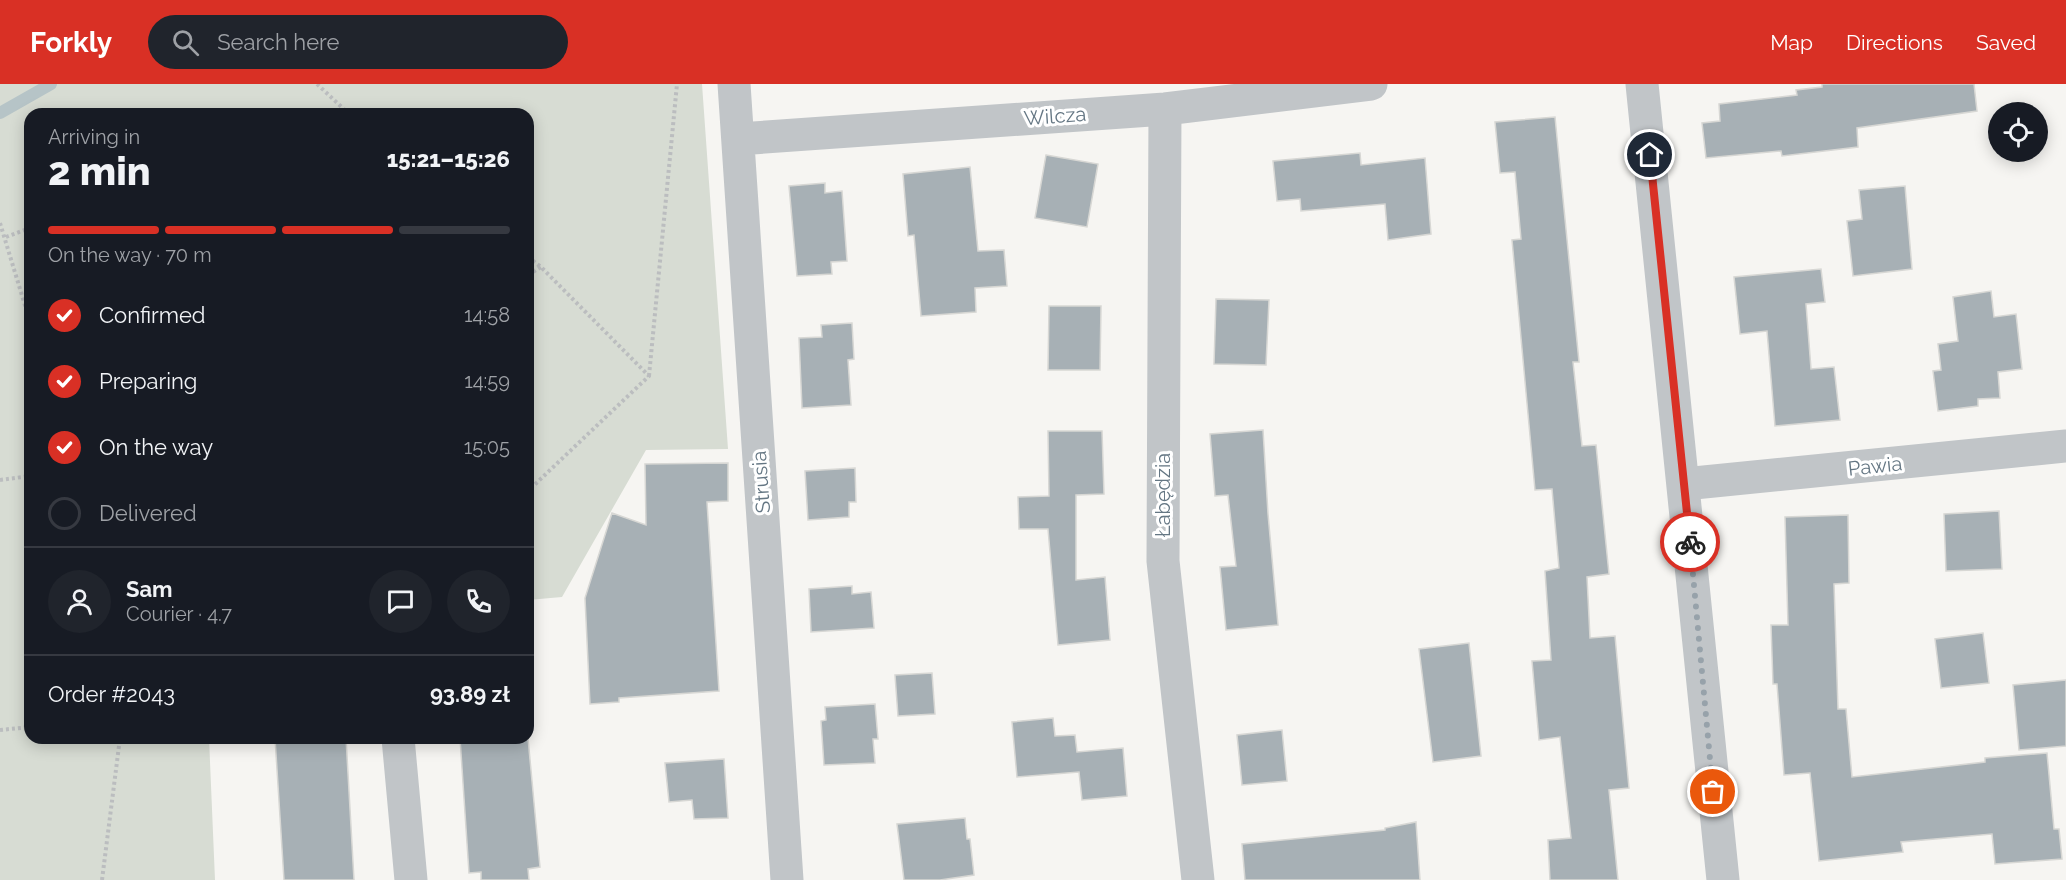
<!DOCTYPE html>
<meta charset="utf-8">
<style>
:root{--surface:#171b24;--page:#20242c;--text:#f1f3f6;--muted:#9ea1a6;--line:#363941;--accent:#d93025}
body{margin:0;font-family:Raleway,sans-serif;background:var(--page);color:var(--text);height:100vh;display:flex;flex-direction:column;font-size:22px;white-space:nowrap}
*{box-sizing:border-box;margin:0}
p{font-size:20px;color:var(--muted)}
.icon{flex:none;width:33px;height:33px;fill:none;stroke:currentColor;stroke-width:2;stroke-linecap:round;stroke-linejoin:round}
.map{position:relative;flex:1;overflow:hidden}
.details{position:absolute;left:24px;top:24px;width:510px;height:636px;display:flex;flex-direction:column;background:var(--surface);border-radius:18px;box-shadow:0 3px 15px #0003}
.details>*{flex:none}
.fabs{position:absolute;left:1988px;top:18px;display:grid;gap:12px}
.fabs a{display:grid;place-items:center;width:60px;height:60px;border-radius:50%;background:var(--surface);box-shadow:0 3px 15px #0003;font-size:30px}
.pin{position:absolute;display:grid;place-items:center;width:51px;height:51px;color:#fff;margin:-26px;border:3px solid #fff;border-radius:50%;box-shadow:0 2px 6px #0007}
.courier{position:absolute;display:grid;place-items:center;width:60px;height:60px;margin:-30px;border:4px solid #d93025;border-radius:50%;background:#fff;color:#222;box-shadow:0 2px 8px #0007}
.head em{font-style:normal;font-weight:800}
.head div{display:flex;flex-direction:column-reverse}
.head{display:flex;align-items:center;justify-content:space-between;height:102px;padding:0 24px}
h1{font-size:39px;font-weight:800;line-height:45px}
.bar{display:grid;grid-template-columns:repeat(4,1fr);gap:9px 6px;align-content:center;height:72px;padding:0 24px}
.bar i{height:8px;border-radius:4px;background:var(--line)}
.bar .selected{background:var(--accent)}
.bar p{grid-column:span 4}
.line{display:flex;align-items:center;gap:15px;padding:0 24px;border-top:2px solid var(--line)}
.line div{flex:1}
.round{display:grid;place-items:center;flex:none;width:63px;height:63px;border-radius:32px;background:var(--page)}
ol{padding:0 24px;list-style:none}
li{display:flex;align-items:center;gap:18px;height:66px}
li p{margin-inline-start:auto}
li .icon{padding:6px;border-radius:50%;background:var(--accent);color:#fff;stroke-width:4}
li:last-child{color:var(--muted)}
li i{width:33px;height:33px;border:3px solid var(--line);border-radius:50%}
header{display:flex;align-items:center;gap:36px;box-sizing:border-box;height:84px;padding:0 30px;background:var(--accent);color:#fff}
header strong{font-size:28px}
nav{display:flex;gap:33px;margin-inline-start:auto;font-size:21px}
.search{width:420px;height:54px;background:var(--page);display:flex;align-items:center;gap:15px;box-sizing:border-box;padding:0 21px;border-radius:33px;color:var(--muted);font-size:22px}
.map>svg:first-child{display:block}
.green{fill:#d7dcd3}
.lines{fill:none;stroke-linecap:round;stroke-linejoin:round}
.stream{stroke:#b6c4c7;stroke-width:12}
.building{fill:#a7b0b5;stroke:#d7d7d4;stroke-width:1.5}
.path{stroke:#bbbdbf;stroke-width:4;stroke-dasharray:3 3;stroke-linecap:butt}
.minor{stroke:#c1c5c8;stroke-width:33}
.done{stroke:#97a2aa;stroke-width:6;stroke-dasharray:0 10.8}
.route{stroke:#d93025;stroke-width:8}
.labels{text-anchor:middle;stroke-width:6;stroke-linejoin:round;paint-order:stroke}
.street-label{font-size:20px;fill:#647683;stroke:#fff}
</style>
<header>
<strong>Forkly</strong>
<div class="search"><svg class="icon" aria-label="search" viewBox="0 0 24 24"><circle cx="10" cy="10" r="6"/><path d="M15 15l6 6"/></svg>Search here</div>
<nav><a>Map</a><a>Directions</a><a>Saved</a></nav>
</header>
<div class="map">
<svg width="2066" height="796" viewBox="0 0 2066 796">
<rect width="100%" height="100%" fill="#f6f5f2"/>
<path class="green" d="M 0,0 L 702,0 L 728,365 L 646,366 L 562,513 L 528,516 L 528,30 L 30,30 L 30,654 L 209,654 L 215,796 L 0,796 Z"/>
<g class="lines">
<path class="stream" d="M 0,29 L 51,0"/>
</g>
<path class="building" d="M 1822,0 L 1974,0 L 1977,27 L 1857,44 L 1858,63 L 1782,72 L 1781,67 L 1706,74 L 1702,39 L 1720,37 L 1719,20 L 1797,11 L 1796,6 L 1822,3 Z
M 1555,33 L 1579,278 L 1573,278 L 1582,362 L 1596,361 L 1609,490 L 1587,493 L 1590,554 L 1615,552 L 1629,704 L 1609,706 L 1618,796 L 1550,796 L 1548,756 L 1571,754 L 1560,653 L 1539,656 L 1532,577 L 1551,576 L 1545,487 L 1559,484 L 1552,405 L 1535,406 L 1512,156 L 1521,155 L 1515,88 L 1500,89 L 1495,38 Z
M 1360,69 L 1361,81 L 1425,74 L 1431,150 L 1388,156 L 1385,120 L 1301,127 L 1300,115 L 1277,117 L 1273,77 Z
M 1046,71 L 1098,80 L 1087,143 L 1035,134 Z
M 970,83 L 978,167 L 1004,166 L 1007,202 L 975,204 L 976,228 L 921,232 L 914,151 L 908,152 L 903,90 Z
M 825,99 L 825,109 L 842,107 L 847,177 L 831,178 L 832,190 L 797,192 L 789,102 Z
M 1905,102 L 1912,185 L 1853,192 L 1847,137 L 1862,135 L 1859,106 Z
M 1821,185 L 1825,218 L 1806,220 L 1811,285 L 1834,283 L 1840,336 L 1775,342 L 1767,247 L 1740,250 L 1734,193 Z
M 1991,207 L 1994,233 L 2016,230 L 2022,285 L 1998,288 L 2000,314 L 1978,315 L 1978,322 L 1938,327 L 1933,287 L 1941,286 L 1938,260 L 1958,257 L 1953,213 Z
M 1216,215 L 1269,216 L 1266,281 L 1214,280 Z
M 1049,222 L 1101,222 L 1100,286 L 1048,286 Z
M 852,239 L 854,275 L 848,276 L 851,321 L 802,324 L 799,254 L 822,253 L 821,241 Z
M 1263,346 L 1268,430 L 1278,541 L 1226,546 L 1220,483 L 1236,482 L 1228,411 L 1215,412 L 1210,350 Z
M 1048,347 L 1102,347 L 1104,410 L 1076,411 L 1076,496 L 1105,493 L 1110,556 L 1058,561 L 1048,445 L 1019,445 L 1018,413 L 1049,412 Z
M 728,379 L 728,417 L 707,418 L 719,607 L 619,614 L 619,618 L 590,620 L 585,514 L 612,429 L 646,441 L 645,380 Z
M 855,384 L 856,418 L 849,418 L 849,433 L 808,436 L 805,387 Z
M 1999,427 L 2002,485 L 1946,487 L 1944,430 Z
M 1848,431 L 1849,499 L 1834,500 L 1838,625 L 1846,625 L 1852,693 L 1985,678 L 1985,674 L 2047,669 L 2054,745 L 2059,745 L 2062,775 L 1995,780 L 1992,750 L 1901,758 L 1903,768 L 1819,777 L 1810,689 L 1784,691 L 1777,600 L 1773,600 L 1771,541 L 1788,541 L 1785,433 Z
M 852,502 L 852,510 L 871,508 L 874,544 L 811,548 L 809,505 Z
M 1983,549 L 1989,599 L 1941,604 L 1935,555 Z
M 1469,559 L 1481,672 L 1433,678 L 1419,565 Z
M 932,589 L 935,630 L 898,632 L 895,591 Z
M 2066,596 L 2066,662 L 2019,666 L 2013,601 Z
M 875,620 L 878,655 L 873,655 L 875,679 L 824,681 L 821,637 L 826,636 L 825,623 Z
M 1053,634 L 1055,652 L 1075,651 L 1077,668 L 1123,664 L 1127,712 L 1082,716 L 1079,688 L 1017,693 L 1012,638 Z
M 1282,646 L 1287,697 L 1242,701 L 1237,651 Z
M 275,654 L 346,654 L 354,796 L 284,796 Z
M 460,654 L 528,654 L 540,783 L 528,785 L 529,796 L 481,796 L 481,788 L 469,789 Z
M 724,675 L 728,734 L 694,735 L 692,716 L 669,718 L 665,679 Z
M 965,734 L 967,755 L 970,755 L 974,791 L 940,796 L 904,796 L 897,740 Z
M 1416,738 L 1420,796 L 1245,796 L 1242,760 L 1385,746 L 1385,744 Z"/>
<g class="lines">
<path class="path" d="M 317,0 L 349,30
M 0,139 L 30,238
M 6,153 L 30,144
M 528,173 L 541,183 L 649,292 L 528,407
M 528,191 L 541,183
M 649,292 L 677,0
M 0,396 L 30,392
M 0,646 L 30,643
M 102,796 L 120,654"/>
<path class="minor" d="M 734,0 L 787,796
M 1642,0 L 1723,796
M 1165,25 L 1163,477 L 1198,796
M 738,55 L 1165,25 L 1371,0
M 1684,400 L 2066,362
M 398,654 L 411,796"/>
</g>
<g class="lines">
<path class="done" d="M 1690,458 L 1713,708"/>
<path class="route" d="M 1650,71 L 1690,458"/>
</g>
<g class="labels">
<g class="street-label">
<text transform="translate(1055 32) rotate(-4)" y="7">Wilcza</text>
<text transform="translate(1875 382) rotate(-6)" y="7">Pawia</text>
<text transform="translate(761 398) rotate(-94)" y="7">Strusia</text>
<text transform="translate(1163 411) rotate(-90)" y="7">Łabędzia</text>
</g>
</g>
</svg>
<div class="fabs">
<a><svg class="icon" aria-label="locate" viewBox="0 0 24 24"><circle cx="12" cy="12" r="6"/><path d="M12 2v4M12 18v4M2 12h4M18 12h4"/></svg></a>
</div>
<div class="pin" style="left:1713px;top:708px;background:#ea580c"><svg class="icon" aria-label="bag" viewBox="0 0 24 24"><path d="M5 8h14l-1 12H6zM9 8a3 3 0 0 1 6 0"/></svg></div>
<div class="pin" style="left:1650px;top:71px;background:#1f2937"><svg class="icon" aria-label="home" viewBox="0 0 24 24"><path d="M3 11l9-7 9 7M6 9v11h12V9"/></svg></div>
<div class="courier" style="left:1690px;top:458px"><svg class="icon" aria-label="bike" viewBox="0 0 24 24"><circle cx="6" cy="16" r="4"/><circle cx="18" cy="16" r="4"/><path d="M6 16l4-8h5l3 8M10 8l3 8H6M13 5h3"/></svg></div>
<section class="details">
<div class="head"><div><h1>2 min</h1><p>Arriving in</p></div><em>15:21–15:26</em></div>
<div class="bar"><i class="selected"></i><i class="selected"></i><i class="selected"></i><i></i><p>On the way · 70 m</p></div>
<ol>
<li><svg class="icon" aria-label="check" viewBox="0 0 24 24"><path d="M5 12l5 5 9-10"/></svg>Confirmed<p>14:58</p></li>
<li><svg class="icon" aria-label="check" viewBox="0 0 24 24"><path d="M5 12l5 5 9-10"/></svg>Preparing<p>14:59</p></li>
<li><svg class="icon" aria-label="check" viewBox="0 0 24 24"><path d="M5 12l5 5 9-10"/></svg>On the way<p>15:05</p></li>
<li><i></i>Delivered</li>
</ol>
<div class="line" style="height:108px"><a class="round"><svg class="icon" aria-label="person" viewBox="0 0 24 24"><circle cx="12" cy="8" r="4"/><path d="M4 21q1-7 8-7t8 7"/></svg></a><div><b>Sam</b><p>Courier · 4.7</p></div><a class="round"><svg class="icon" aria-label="chat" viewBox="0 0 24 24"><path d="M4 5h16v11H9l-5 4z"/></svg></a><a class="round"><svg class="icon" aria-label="phone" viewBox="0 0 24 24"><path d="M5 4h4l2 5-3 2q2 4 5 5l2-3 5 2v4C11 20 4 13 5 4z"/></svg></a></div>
<div class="line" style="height:78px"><div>Order #2043</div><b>93.89 zł</b></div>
</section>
</div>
